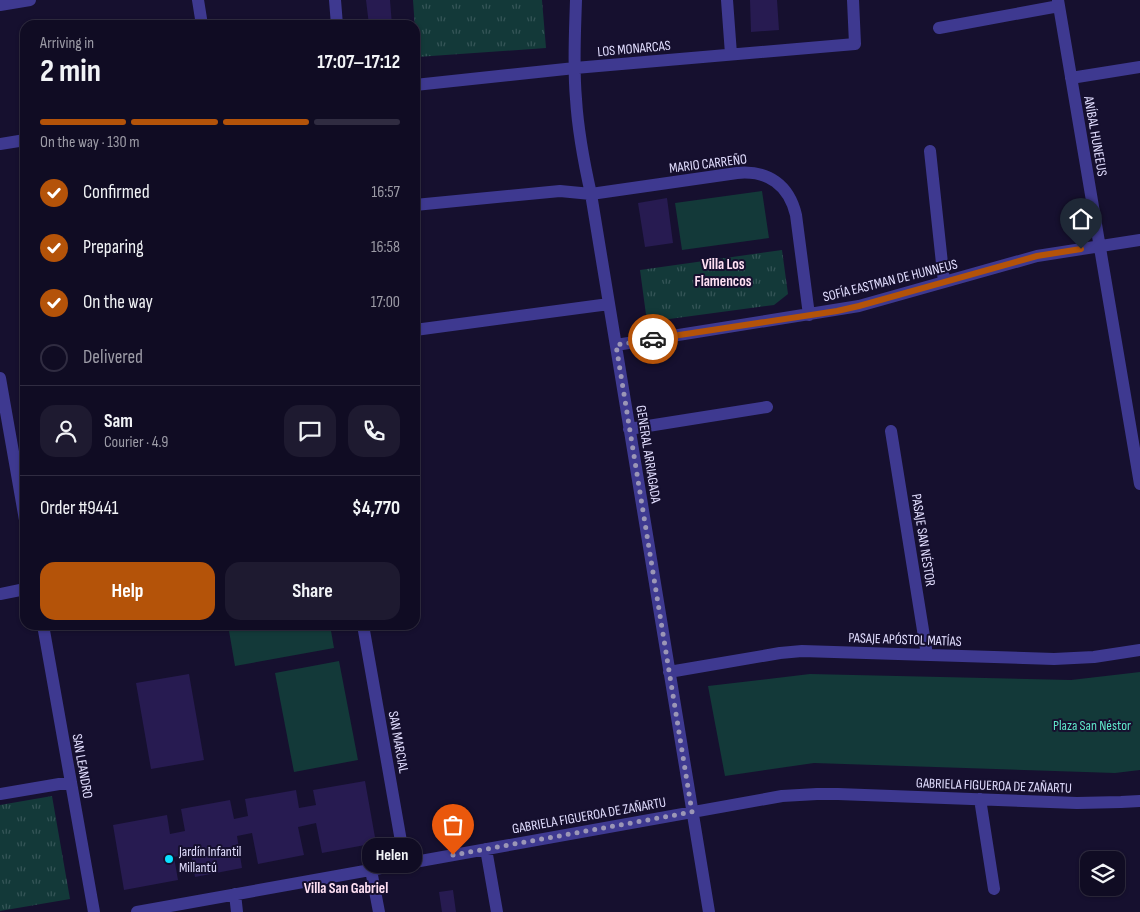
<!DOCTYPE html>
<meta charset="utf-8">
<style>
:root{--surface:#100c23;--page:#1e1a30;--text:#f1f3f6;--muted:#9c9ba6;--line:#302c41;--accent:#b45309}
body{margin:0;font-family:"Sofia Sans Condensed",sans-serif;background:var(--page);color:var(--text);height:100vh;display:flex;flex-direction:column;font-size:19px;white-space:nowrap}
*{box-sizing:border-box;margin:0}
p{font-size:16px;color:var(--muted)}
.icon{flex:none;width:28px;height:28px;fill:none;stroke:currentColor;stroke-width:2;stroke-linecap:round;stroke-linejoin:round}
.map{position:relative;flex:1;overflow:hidden}
.panel{position:absolute;left:20px;top:20px;width:400px;height:610px;display:flex;flex-direction:column;background:var(--surface);border-radius:15px;box-shadow:0 1px 4px #0004,0 0 0 1px var(--line)}
.panel>*{flex:none}
.buttons{position:absolute;left:1080px;top:851px;display:grid;gap:10px}
.buttons a{display:grid;place-items:center;width:45px;height:45px;border-radius:10px;background:var(--surface);box-shadow:0 1px 4px #0004,0 0 0 1px var(--line);font-size:25px}
.pin{position:absolute;display:grid;place-items:center;width:42px;height:42px;color:#fff;margin:-51px -21px;border-radius:50% 50% 50% 0;rotate:-45deg;box-shadow:0 0 5px #0007}
.pin .icon{rotate:45deg}
.courier{position:absolute;display:grid;place-items:center;width:50px;height:50px;margin:-25px;border:4px solid #b45309;border-radius:50%;background:#fff;color:#222;box-shadow:0 1px 6px #0007}
.bubble{position:absolute;height:35px;border-radius:15px;background:var(--surface);box-shadow:0 1px 4px #0004,0 0 0 1px var(--line);font-size:16px;font-weight:700;line-height:35px;text-align:center}
.overview em{font-style:normal;font-weight:700}
.overview div{display:flex;flex-direction:column-reverse}
.overview{display:flex;align-items:center;justify-content:space-between;height:85px;padding:0 20px}
h1{font-size:32px;font-weight:700;line-height:38px}
.bar{display:grid;grid-template-columns:repeat(4,1fr);gap:8px 5px;align-content:center;height:60px;padding:0 20px}
.bar i{height:6px;border-radius:4px;background:var(--line)}
.bar .on{background:var(--accent)}
.bar p{grid-column:span 4}
.line{display:flex;align-items:center;gap:12px;padding:0 20px;border-top:1px solid var(--line)}
.line div{flex:1}
.round{display:grid;place-items:center;flex:none;width:52px;height:52px;border-radius:15px;background:var(--page)}
ol{padding:0 20px;list-style:none}
li{display:flex;align-items:center;gap:15px;height:55px}
li p{margin-inline-start:auto}
li .icon{padding:5px;border-radius:50%;background:var(--accent);color:#fff;stroke-width:4}
li:last-child{color:var(--muted)}
li i{width:28px;height:28px;border:2px solid var(--line);border-radius:50%}
.cta{display:flex;gap:10px;margin-top:auto;padding:10px 20px}
.cta a{flex:1;height:58px;border-radius:15px;background:var(--accent);color:#fff;font-size:20px;font-weight:700;line-height:58px;text-align:center}
.cta a+a{background:var(--page);color:var(--text)}
.map>svg:first-child{display:block}
.grass{fill:url(#grass-tufts)}
.park{fill:#133939}
.building{fill:#271b51}
.lines{fill:none;stroke-linecap:round;stroke-linejoin:round}
.minor{stroke:#3e3990;stroke-width:12}
.done{stroke:#9b96b6;stroke-width:5;stroke-dasharray:0 9}
.route{stroke:#b45309;stroke-width:6}
.poi-dot{fill:#0ae1ff;stroke:#16102f;stroke-width:2}
.labels{text-anchor:middle;stroke-width:4;stroke-linejoin:round;paint-order:stroke}
.street-label{font-size:14px;fill:#e2deff;stroke:#16102f}
.park-label{font-size:14px;fill:#60e8ca;stroke:#16102f}
.poi-label{font-size:14px;fill:#e2deff;stroke:#16102f;text-anchor:start}
.neighbourhood-label{font-size:15px;font-weight:bold;fill:#ffe0f3;stroke:#16102f}
</style>
<div class="map">
<svg width="1140" height="912" viewBox="0 0 1140 912">
<defs>
<pattern id="grass-tufts" width="24" height="20" patternUnits="userSpaceOnUse" patternTransform="scale(1.25)"><rect width="24" height="20" fill="#133939"/><path d="M3 7l-1-3M5 7V3M7 7l1-3M15 17l-1-3M17 17v-4M19 17l1-3" fill="none" stroke="#355557"/></pattern>
</defs>
<rect width="100%" height="100%" fill="#16102f"/>
<path class="grass" d="M 413,0 L 542,0 L 546,48 L 417,57 Z
M 782,250 L 788,294 L 774,305 L 647,322 L 640,270 Z
M 52,796 L 70,899 L 0,911 L 0,805 Z"/>
<path class="park" d="M 762,191 L 769,238 L 682,250 L 675,203 Z
M 228,625 L 330,625 L 334,648 L 235,666 Z
M 339,661 L 358,760 L 294,772 L 275,673 Z
M 1140,672 L 1140,770 L 1115,773 L 814,763 L 725,776 L 708,686 L 810,674 L 1071,680 Z"/>
<path class="building" d="M 366,0 L 390,0 L 392,25 L 369,25 Z
M 750,0 L 777,0 L 779,30 L 751,32 Z
M 667,198 L 673,243 L 645,247 L 638,203 Z
M 189,674 L 204,760 L 151,769 L 136,683 Z
M 365,781 L 376,843 L 322,853 L 316,823 L 298,827 L 304,855 L 258,864 L 252,833 L 237,836 L 242,868 L 195,877 L 191,854 L 174,857 L 178,880 L 124,890 L 113,825 L 167,815 L 170,834 L 185,831 L 181,809 L 230,800 L 234,819 L 248,816 L 245,799 L 296,790 L 299,808 L 316,805 L 313,790 Z
M 453,890 L 456,912 L 442,912 L 439,892 Z"/>
<g class="lines">
<path class="minor" d="M 198,0 L 202,25
M 335,0 L 337,25
M 576,0 C 575,33 573,66 576,99 C 578,131 584,163 591,194 L 709,912
M 727,0 L 731,54
M 1058,0 L 1140,484
M 0,5 L 30,0
M 939,28 L 1059,6
M 1071,78 L 1140,67
M 415,85 L 575,68 L 855,44 L 853,0
M 0,144 L 25,140
M 930,151 L 944,282
M 415,205 L 560,191 L 591,194 L 737,173 C 768,170 789,185 796,215 L 809,315
M 415,330 L 609,304
M 616,345 L 859,306 L 1037,256 L 1140,240
M 0,378 L 25,520
M 629,429 L 767,407
M 891,431 L 927,655
M 0,594 L 25,589
M 43,625 L 94,912
M 363,625 L 405,864
M 669,672 L 780,653 L 802,651 L 1054,659 L 1094,657 L 1140,650
M 0,794 L 71,782
M 980,799 L 994,889
M 486,849 L 497,912
M 371,870 L 379,912
M 235,894 L 237,912
M 137,912 L 782,796 L 817,794 L 838,794 L 1077,803 L 1121,802 L 1140,801"/>
</g>
<g class="lines">
<path class="done" d="M 453,855 L 692,812 L 616,345 L 653,339"/>
<path class="route" d="M 653,339 L 837,311 L 859,306 L 1037,256 L 1081,249"/>
</g>
<circle class="poi-dot" cx="169" cy="859" r="5"/>
<g class="labels">
<g class="street-label">
<text transform="translate(634 48) rotate(-5)" y="5">LOS MONARCAS</text>
<text transform="translate(1096 136) rotate(80)" y="5">ANÍBAL HUNEEUS</text>
<text transform="translate(708 163) rotate(-7)" y="5">MARIO CARREÑO</text>
<text transform="translate(890 280) rotate(-14)" y="5">SOFÍA EASTMAN DE HUNNEUS</text>
<text transform="translate(649 454) rotate(81)" y="5">GENERAL ARRIAGADA</text>
<text transform="translate(924 540) rotate(81)" y="5">PASAJE SAN NÉSTOR</text>
<text transform="translate(905 639) rotate(2)" y="5">PASAJE APÓSTOL MATÍAS</text>
<text transform="translate(399 742) rotate(80)" y="5">SAN MARCIAL</text>
<text transform="translate(83 766) rotate(80)" y="5">SAN LEANDRO</text>
<text transform="translate(994 785) rotate(2)" y="5">GABRIELA FIGUEROA DE ZAÑARTU</text>
<text transform="translate(589 815) rotate(-10)" y="5">GABRIELA FIGUEROA DE ZAÑARTU</text>
</g>
<g class="park-label">
<text x="1092" y="730">Plaza San Néstor</text>
</g>
<g class="poi-label">
<text x="179" y="856">Jardín Infantil<tspan x="179" dy="16">Millantú</tspan></text>
</g>
<g class="neighbourhood-label">
<text x="723" y="269">Villa Los<tspan x="723" dy="17">Flamencos</tspan></text>
<text x="346" y="893">Villa San Gabriel</text>
</g>
</g>
</svg>
<div class="buttons">
<a><svg class="icon" aria-label="layers" viewBox="0 0 24 24"><path d="M12 4l9 5-9 5-9-5zM3 14l9 5 9-5"/></svg></a>
</div>
<div class="pin" style="left:453px;top:855px;background:#ea580c"><svg class="icon" aria-label="bag" viewBox="0 0 24 24"><path d="M5 8h14l-1 12H6zM9 8a3 3 0 0 1 6 0"/></svg></div>
<div class="pin" style="left:1081px;top:249px;background:#1f2937"><svg class="icon" aria-label="home" viewBox="0 0 24 24"><path d="M3 11l9-7 9 7M6 9v11h12V9"/></svg></div>
<div class="courier" style="left:653px;top:339px"><svg class="icon" aria-label="car" viewBox="0 0 24 24"><path d="M5 17H2v-5l4-1 3-4h7l3 4 3 1v5h-3M9 17h6M6 11h13"/><circle cx="7" cy="17" r="2"/><circle cx="17" cy="17" r="2"/></svg></div>
<div class="bubble" style="left:362px;top:838px;width:60px">Helen</div>
<section class="panel">
<div class="overview"><div><h1>2 min</h1><p>Arriving in</p></div><em>17:07–17:12</em></div>
<div class="bar"><i class="on"></i><i class="on"></i><i class="on"></i><i></i><p>On the way · 130 m</p></div>
<ol>
<li><svg class="icon" aria-label="check" viewBox="0 0 24 24"><path d="M5 12l5 5 9-10"/></svg>Confirmed<p>16:57</p></li>
<li><svg class="icon" aria-label="check" viewBox="0 0 24 24"><path d="M5 12l5 5 9-10"/></svg>Preparing<p>16:58</p></li>
<li><svg class="icon" aria-label="check" viewBox="0 0 24 24"><path d="M5 12l5 5 9-10"/></svg>On the way<p>17:00</p></li>
<li><i></i>Delivered</li>
</ol>
<div class="line" style="height:90px"><a class="round"><svg class="icon" aria-label="person" viewBox="0 0 24 24"><circle cx="12" cy="8" r="4"/><path d="M4 21q1-7 8-7t8 7"/></svg></a><div><b>Sam</b><p>Courier · 4.9</p></div><a class="round"><svg class="icon" aria-label="chat" viewBox="0 0 24 24"><path d="M4 5h16v11H9l-5 4z"/></svg></a><a class="round"><svg class="icon" aria-label="phone" viewBox="0 0 24 24"><path d="M5 4h4l2 5-3 2q2 4 5 5l2-3 5 2v4C11 20 4 13 5 4z"/></svg></a></div>
<div class="line" style="height:65px"><div>Order #9441</div><b>$4,770</b></div>
<div class="cta"><a>Help</a><a>Share</a></div>
</section>
</div>
